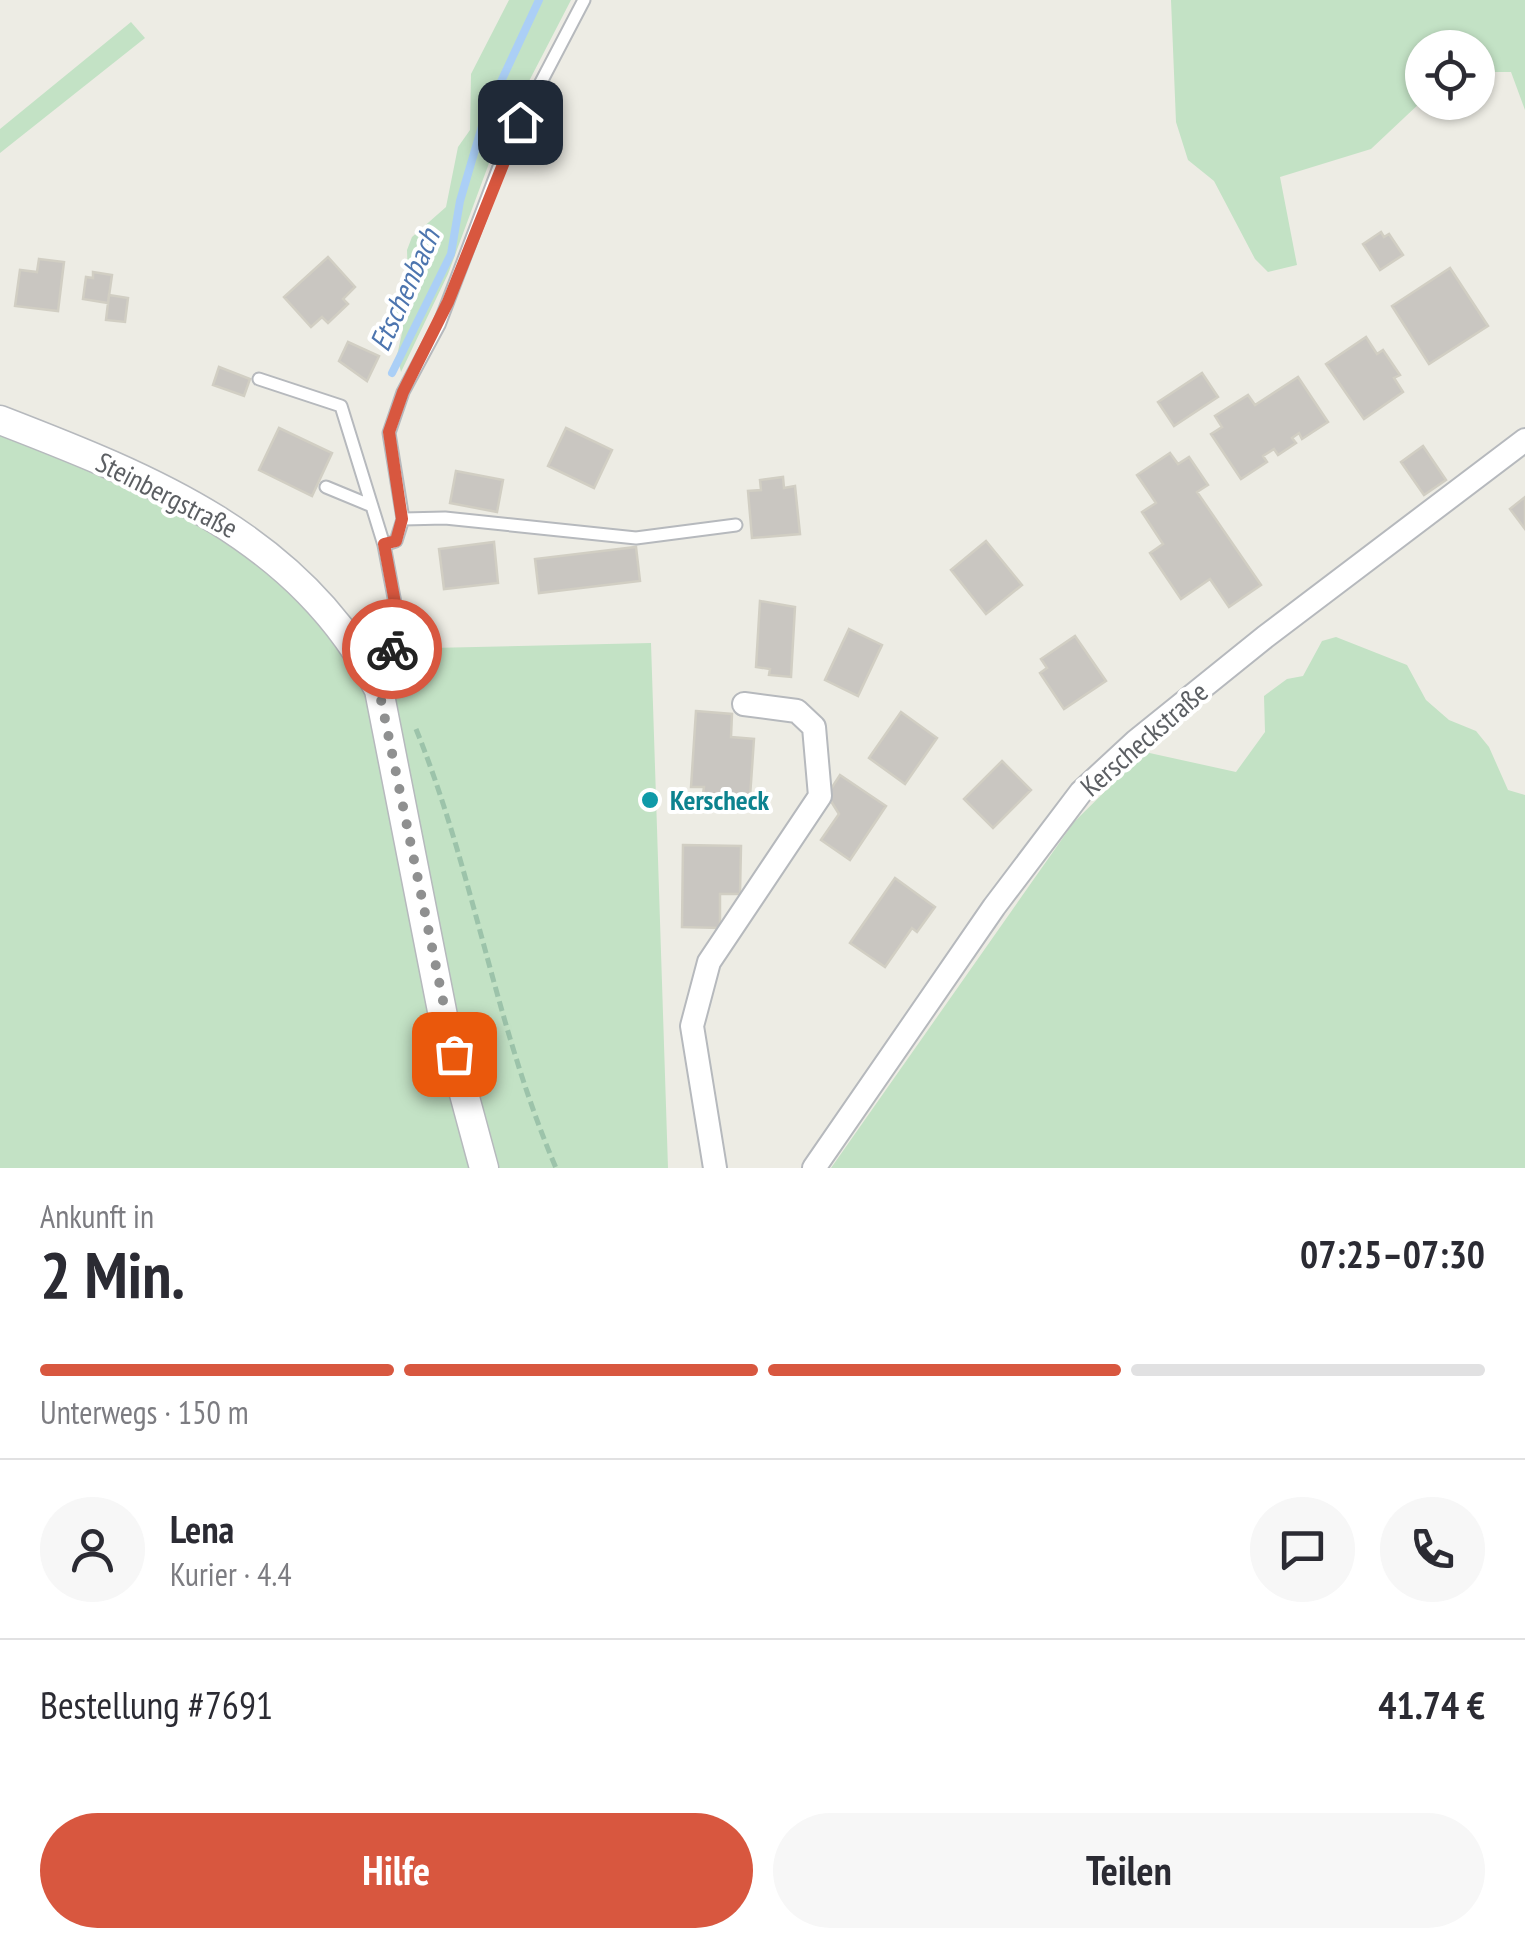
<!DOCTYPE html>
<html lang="de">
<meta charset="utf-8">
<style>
:root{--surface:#fff;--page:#f7f7f7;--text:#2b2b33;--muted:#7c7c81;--line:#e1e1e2;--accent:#d8573f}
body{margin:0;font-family:"PT Sans Narrow",sans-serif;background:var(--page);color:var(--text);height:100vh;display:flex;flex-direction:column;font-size:38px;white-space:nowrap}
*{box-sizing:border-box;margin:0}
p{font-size:32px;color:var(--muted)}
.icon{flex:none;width:55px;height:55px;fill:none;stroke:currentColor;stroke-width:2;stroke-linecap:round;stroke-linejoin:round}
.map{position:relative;height:1168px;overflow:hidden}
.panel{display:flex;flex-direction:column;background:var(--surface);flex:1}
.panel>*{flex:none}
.buttons{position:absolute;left:1405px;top:30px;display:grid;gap:20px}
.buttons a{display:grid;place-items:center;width:90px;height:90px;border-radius:50%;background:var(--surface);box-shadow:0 2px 8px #0004;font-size:50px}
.pin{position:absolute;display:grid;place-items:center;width:85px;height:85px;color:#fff;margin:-42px;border-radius:20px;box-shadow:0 5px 15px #0006}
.courier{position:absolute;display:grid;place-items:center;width:100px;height:100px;margin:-50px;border:8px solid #d8573f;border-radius:50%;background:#fff;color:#222;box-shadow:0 2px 12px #0007}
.headline em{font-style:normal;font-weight:600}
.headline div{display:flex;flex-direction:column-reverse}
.headline{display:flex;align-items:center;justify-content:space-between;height:170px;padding:0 40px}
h1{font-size:65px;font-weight:600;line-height:75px}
.bar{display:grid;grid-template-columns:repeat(4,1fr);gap:15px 10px;align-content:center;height:120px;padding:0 40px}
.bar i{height:12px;border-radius:8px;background:var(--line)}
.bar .current{background:var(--accent)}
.bar p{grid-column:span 4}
.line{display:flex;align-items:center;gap:25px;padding:0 40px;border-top:2px solid var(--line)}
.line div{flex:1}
.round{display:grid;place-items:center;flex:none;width:105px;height:105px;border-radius:52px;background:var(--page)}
.primary-button{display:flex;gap:20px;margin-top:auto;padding:20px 40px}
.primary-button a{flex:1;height:115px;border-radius:60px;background:var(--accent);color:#fff;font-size:40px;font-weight:600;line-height:115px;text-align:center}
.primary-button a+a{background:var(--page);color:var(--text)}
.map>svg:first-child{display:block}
.green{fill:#c3e2c5}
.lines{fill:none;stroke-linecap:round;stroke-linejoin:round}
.stream{stroke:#abcff6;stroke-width:8}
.building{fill:#c9c6c1;stroke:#d1cec3;stroke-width:2.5}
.service-casing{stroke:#b6b9bd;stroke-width:15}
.minor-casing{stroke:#b6b9bd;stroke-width:26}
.tertiary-casing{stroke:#b6b9bd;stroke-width:31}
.path{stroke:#9cc3aa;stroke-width:5;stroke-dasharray:10 5;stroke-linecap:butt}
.service{stroke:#fff;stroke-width:11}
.minor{stroke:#fff;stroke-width:22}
.tertiary{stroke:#fff;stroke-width:28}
.done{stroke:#8f9090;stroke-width:10;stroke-dasharray:0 18}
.route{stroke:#d8573f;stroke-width:12}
.culture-dot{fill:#0f9aa8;stroke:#fff;stroke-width:4}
.labels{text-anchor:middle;stroke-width:8;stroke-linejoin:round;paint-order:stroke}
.street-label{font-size:28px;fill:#5c5f63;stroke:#fff}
.culture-label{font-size:28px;font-weight:bold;fill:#0d838f;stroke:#fff;text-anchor:start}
.water-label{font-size:30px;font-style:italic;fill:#4d75af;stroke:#fff}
</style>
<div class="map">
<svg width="1525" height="1168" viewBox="0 0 1525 1168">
<rect width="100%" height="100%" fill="#edece4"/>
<path class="green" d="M 509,0 L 571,0 L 495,147 L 448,274 L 401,372 L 397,356 L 403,328 L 392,315 L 408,281 L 407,250 L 412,237 L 446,207 L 458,147 L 470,130 L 471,74 Z
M 1171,0 L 1525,0 L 1525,110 L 1511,72 L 1478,72 L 1478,48 L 1422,48 L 1422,101 L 1371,149 L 1280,177 L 1297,265 L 1268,272 L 1255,259 L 1214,181 L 1188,160 L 1176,122 Z
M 131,22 L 145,38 L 0,153 L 0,129 Z
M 0,432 L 176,506 L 286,584 L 340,650 L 651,643 L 668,1168 L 0,1168 Z
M 1336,637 L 1407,665 L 1426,700 L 1449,720 L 1476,731 L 1489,747 L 1508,790 L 1525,795 L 1525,1168 L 831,1168 L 1074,822 L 1145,752 L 1236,772 L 1265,732 L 1264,696 L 1287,679 L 1303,676 L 1322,641 Z"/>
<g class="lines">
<path class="stream" d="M 392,373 L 451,254 L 460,201 L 485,116 L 539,0"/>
</g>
<path class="building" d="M 1381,232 L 1384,237 L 1389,234 L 1403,255 L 1380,270 L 1363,244 Z
M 328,257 L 355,287 L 343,299 L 348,304 L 328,323 L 322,317 L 311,327 L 284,297 Z
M 39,259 L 64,262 L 58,311 L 15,306 L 20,270 L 37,272 Z
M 1450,268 L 1488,326 L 1429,364 L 1392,306 Z
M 93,272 L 112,275 L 108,303 L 83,299 L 86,277 L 93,278 Z
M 109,295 L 128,298 L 125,322 L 106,320 Z
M 1366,337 L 1377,354 L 1383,350 L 1400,375 L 1394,378 L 1403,392 L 1364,419 L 1326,364 Z
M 348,342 L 379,356 L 367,381 L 339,361 Z
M 219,367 L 250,379 L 244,396 L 213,385 Z
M 1202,373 L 1218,397 L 1174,426 L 1158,402 Z
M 1298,377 L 1328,422 L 1302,439 L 1299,433 L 1292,438 L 1296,443 L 1278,455 L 1274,449 L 1263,456 L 1267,462 L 1241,479 L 1211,434 L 1222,427 L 1215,416 L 1248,395 L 1255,405 Z
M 279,428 L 332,453 L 312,496 L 259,470 Z
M 566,428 L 612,450 L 594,488 L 548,466 Z
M 1423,446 L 1446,480 L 1424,495 L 1401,462 Z
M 1170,453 L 1178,464 L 1189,457 L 1208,485 L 1197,492 L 1261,585 L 1229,607 L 1210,579 L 1181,599 L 1150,553 L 1163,544 L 1142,512 L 1156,503 L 1137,475 Z
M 456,471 L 503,480 L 497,512 L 450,503 Z
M 783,477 L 784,488 L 795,486 L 800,534 L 752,538 L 748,491 L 761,490 L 760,480 Z
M 1525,497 L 1525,529 L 1510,509 Z
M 986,541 L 1022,585 L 986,614 L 951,570 Z
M 494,542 L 498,583 L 444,589 L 439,549 Z
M 636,547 L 640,581 L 539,593 L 535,559 Z
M 760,601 L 795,607 L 791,677 L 769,675 L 770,669 L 756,667 Z
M 849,629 L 882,645 L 858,696 L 825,680 Z
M 1075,636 L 1106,681 L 1064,709 L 1040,673 L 1047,668 L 1041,659 Z
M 696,711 L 732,714 L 731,737 L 754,739 L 750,797 L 703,794 L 704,787 L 691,787 Z
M 901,712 L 937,738 L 905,784 L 869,758 Z
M 1002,761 L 1031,790 L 993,828 L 964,799 Z
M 840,775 L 886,806 L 850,860 L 821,840 L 839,814 L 827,795 Z
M 683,845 L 741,846 L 740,894 L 720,894 L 720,928 L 682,927 Z
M 895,878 L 935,907 L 917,932 L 912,928 L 885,967 L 850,943 Z"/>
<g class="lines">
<defs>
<path id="service" d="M 259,379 L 341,406 L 384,545
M 326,487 L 372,506
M 403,519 L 445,518 L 636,538 L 736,525
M 381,687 L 399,624 L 384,545 L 396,541 L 403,519 L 389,433 L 403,392 L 439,325 L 505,151 L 584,0"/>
<path id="minor" d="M 715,1168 L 692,1026 L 709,962 L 820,796 L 814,727 L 797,711 L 744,704
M 814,1168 L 994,907 L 1081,792 L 1136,741 L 1265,637 L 1525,440"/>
<path id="tertiary" d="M 0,420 C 150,478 302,538 379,690 L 443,1016 L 484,1168"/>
</defs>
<use href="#service" class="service-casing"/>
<use href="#minor" class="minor-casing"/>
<use href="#tertiary" class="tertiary-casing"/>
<path class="path" d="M 416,729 C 474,872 495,1026 556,1168"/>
<use href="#service" class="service"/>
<use href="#minor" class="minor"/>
<use href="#tertiary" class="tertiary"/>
</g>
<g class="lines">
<path class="done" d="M 392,649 L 379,690 L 454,1054"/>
<path class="route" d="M 392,649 L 399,624 L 384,544 L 396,541 L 402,519 L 389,432 L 403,392 L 448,302 L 520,122"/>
</g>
<circle class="culture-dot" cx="650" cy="800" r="10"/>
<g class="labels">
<g class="street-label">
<text transform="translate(167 495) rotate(27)" y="10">Steinbergstraße</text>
<text transform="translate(1144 739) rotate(-41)" y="10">Kerscheckstraße</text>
</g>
<g class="culture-label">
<text x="670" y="810">Kerscheck</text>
</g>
<g class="water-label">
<text transform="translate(405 290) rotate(-66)" y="10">Etschenbach</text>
</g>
</g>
</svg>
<div class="buttons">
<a><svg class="icon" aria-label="locate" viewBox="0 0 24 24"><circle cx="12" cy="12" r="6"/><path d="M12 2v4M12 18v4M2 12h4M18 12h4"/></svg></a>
</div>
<div class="pin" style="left:454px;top:1054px;background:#ea580c"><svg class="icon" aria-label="bag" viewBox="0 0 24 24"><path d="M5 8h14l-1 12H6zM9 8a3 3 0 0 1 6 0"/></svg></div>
<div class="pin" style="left:520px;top:122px;background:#1f2937"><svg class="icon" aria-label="home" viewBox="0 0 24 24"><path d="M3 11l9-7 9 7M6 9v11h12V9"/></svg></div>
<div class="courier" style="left:392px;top:649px"><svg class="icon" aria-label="bike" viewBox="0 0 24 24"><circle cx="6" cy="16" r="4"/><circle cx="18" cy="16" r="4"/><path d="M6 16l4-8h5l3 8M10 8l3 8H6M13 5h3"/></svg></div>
</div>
<section class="panel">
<div class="headline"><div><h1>2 Min.</h1><p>Ankunft in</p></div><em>07:25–07:30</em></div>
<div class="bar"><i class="current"></i><i class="current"></i><i class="current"></i><i></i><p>Unterwegs · 150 m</p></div>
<div class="line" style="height:180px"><a class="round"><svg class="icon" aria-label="person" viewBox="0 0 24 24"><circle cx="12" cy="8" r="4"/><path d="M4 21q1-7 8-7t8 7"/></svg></a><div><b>Lena</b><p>Kurier · 4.4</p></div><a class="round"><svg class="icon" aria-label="chat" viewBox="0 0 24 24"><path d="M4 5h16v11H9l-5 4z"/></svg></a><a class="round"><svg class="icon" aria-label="phone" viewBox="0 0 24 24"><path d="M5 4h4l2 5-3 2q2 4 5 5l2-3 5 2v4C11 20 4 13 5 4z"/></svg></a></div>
<div class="line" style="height:130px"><div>Bestellung #7691</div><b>41.74 €</b></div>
<div class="primary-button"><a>Hilfe</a><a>Teilen</a></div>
</section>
